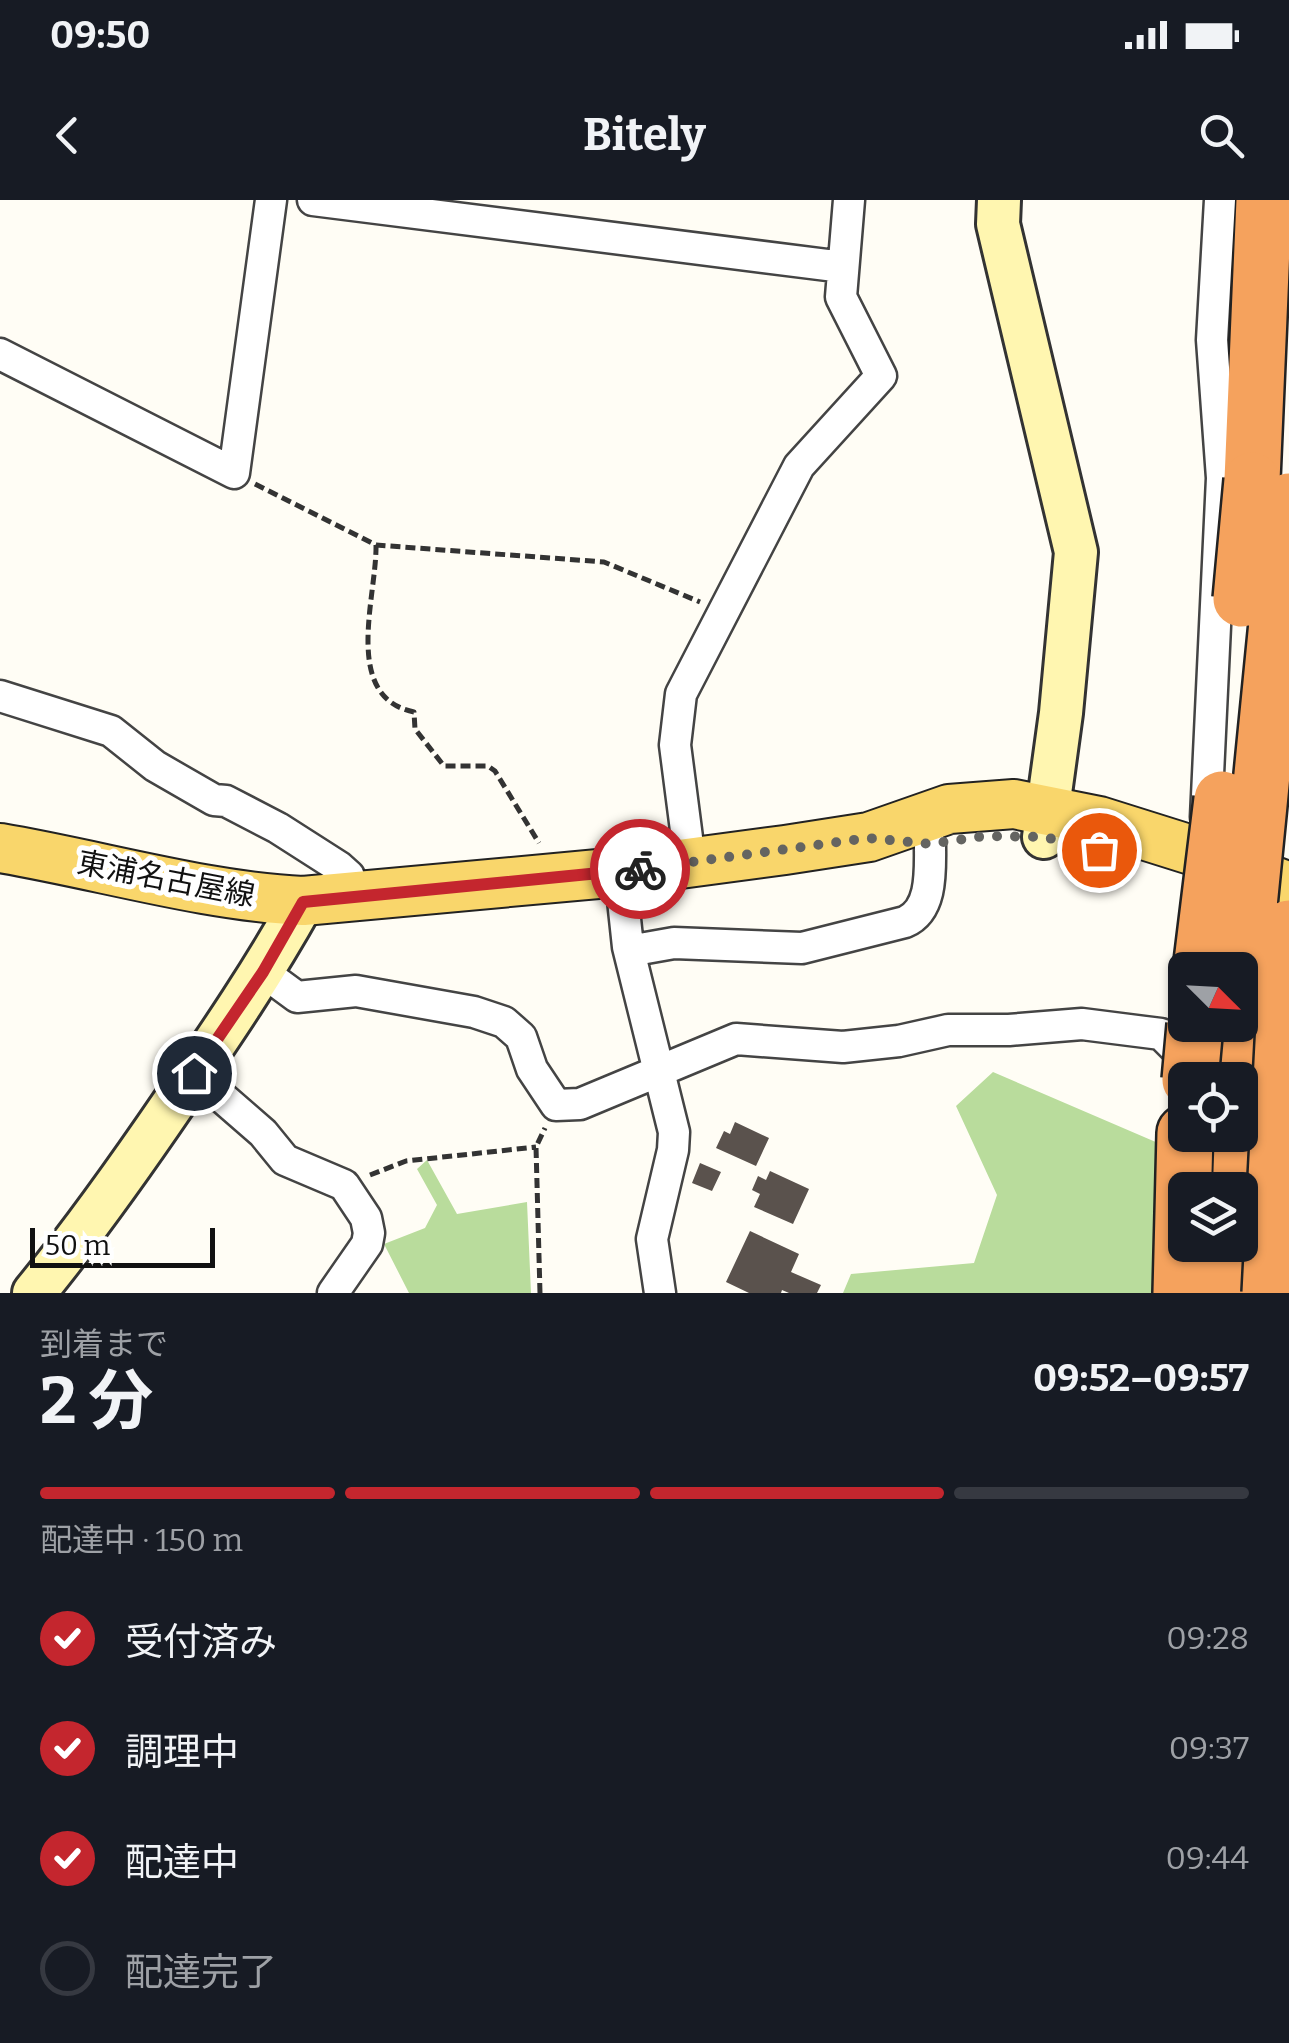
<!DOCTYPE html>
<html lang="ja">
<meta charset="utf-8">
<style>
:root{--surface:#171b24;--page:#242831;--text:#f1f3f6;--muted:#9ea1a6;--line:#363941;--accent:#c4262e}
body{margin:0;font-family:Bitter,"Noto Sans JP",serif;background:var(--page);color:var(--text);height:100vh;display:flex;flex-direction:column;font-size:38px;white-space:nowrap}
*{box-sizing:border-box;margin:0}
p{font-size:32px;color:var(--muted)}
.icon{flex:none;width:55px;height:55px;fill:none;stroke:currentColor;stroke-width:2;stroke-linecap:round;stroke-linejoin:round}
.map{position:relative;height:1093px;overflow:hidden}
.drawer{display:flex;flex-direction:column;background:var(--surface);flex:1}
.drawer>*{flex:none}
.needle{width:65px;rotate:114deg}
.buttons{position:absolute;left:1168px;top:752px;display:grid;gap:20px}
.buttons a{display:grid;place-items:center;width:90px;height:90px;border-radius:15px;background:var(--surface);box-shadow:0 2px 8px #0004;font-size:50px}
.scale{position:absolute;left:30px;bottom:25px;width:185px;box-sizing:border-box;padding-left:10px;border:5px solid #111;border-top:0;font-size:28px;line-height:35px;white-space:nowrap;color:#111;-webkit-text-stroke:8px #fff;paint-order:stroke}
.pin{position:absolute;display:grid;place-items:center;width:85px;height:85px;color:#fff;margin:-42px;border:5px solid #fff;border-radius:50%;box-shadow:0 2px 10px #0007}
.courier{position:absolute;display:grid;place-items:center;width:100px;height:100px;margin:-50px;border:8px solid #c4262e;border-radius:50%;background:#fff;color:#222;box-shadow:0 2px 12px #0007}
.head em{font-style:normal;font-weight:700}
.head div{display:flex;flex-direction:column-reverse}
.head{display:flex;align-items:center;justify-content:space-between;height:170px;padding:0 40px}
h1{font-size:65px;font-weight:700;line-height:75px}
.bar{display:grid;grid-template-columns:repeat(4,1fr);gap:15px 10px;align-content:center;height:120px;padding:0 40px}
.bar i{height:12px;border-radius:8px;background:var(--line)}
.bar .on{background:var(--accent)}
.bar p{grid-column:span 4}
ol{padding:0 40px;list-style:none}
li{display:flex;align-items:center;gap:30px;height:110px}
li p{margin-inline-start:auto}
li .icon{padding:10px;border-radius:50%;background:var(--accent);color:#fff;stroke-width:4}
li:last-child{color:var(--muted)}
li i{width:55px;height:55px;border:5px solid var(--line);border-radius:50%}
.status{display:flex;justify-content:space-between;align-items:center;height:70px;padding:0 50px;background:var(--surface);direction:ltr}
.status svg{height:28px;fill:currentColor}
header{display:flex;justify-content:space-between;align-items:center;height:130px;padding:0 40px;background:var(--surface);font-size:45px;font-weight:700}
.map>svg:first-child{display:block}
.forest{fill:#b9dc9c}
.building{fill:#5a524d}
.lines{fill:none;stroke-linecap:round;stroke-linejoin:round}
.street-casing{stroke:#444;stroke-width:35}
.secondary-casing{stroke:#333;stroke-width:48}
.primary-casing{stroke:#222;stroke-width:52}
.highway-casing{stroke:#222;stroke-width:60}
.path{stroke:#333;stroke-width:5;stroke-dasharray:10 5;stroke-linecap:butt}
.street{stroke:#fff;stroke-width:30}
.secondary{stroke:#fff6b0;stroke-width:42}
.primary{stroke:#f9d66b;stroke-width:48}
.highway{stroke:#f5a25d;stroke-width:55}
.highway-bridge-casing{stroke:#222;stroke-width:60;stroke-linecap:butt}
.highway-bridge{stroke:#f5a25d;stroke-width:55}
.done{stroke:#646461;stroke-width:10;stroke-dasharray:0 18}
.route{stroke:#c4262e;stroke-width:12}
.labels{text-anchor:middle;stroke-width:10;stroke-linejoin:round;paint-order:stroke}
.street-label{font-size:30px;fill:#111;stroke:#fff}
</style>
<div class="status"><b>09:50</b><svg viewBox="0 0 49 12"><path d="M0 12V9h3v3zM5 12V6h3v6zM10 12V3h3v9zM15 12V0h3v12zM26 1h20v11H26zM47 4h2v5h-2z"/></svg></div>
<header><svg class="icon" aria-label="back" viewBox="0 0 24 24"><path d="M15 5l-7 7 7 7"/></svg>Bitely<svg class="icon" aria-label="search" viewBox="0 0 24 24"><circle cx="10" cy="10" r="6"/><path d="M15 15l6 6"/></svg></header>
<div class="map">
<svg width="1289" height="1093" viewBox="0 0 1289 1093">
<rect width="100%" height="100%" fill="#fffdf5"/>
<path class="forest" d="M 993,872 L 1165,946 L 1163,1093 L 843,1093 L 851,1074 L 974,1063 L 997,995 L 956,906 Z
M 427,960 L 457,1014 L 527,1002 L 531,1093 L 409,1093 L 384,1044 L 425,1028 L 437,1005 L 417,969 Z"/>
<path class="building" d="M 735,922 L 769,938 L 756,966 L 716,948 L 724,931 L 730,934 Z
M 700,963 L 721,972 L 712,991 L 692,983 Z
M 770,971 L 809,989 L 793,1024 L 754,1007 L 760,994 L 752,990 L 758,976 L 766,980 Z
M 750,1031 L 799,1054 L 791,1072 L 821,1085 L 817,1093 L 789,1093 L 782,1090 L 781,1093 L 749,1093 L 726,1082 Z"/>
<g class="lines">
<defs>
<path id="street" d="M 313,0 L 843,67
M 0,154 L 234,273 L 271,0
M 0,496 L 111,531 L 155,566 L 214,600 L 226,601 L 278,628 L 339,667 L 349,676 L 353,696
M 1206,617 L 1222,278 L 1212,140 L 1220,0
M 690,661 L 675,545 L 681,494 L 799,266 L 881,176 L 841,97 L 849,0
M 620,672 L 628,747 L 674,932 L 673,950 L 652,1039 L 660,1093
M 629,751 L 674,743 L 802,748 L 905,722 C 933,710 930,670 930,644
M 263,772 L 297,797 L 356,791 L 474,812 L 504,822 L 521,837 L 532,869 L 556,905 L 580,904 L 736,839 L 843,847 L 899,841 L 948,830 L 1009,830 L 1082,824 L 1161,834 L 1194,867
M 194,873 L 263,933 L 285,960 L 344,985 L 366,1018 L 369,1033 L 367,1044 L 333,1093"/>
<path id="secondary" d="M 999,0 L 998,24 L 1076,352 L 1061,513 L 1044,637
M 34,1093 C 84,1032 130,967 175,901 C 220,836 264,771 303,701"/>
<path id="primary" d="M 0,648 C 100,665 203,696 303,701 L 620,672 L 785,650 L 869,637 L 949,609 L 1014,604 L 1099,621 L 1204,654 L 1289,687"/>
<path id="highway" d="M 1252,280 L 1264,0
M 1240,999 L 1243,916 L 1258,748
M 1181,1093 L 1185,933
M 1217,1093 L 1220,1045"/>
</defs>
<use href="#street" class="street-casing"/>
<use href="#secondary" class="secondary-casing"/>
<use href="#primary" class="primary-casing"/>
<use href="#highway" class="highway-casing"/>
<path class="path" d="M 255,284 L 376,345 L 604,362 L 700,402
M 376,345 C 377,396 341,497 414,512 L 415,529 L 444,566 L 488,566 L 495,571 L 539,643
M 370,975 L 406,961 L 536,947
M 540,1093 L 536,947 L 545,928"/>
<use href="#street" class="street"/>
<use href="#secondary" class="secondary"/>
<use href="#primary" class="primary"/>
<use href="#highway" class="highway"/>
<defs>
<path id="highway-bridge" d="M 1241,399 L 1252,280
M 1201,770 L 1222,599
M 1240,797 L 1289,301
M 1190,880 L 1195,825
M 1270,1093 L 1289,728"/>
</defs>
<use href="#highway-bridge" class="highway-bridge-casing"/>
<use href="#highway-bridge" class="highway-bridge"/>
</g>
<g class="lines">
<path class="done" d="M 640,669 L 868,638 L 930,644 L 985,636 L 1044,637 L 1099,650"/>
<path class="route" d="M 194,873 L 263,772 L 303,702 L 640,669"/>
</g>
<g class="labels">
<g class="street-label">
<text transform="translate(166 679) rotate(11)" y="10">東浦名古屋線</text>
</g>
</g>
</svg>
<div class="buttons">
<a><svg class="needle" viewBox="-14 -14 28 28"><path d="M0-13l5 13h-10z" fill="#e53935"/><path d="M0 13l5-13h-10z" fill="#9ea1a6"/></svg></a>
<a><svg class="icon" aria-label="locate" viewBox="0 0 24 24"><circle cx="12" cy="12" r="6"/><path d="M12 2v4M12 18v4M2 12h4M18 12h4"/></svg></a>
<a><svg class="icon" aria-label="layers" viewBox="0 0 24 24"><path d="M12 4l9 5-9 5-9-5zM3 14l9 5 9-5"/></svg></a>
</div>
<div class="scale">50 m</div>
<div class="pin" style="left:1099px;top:650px;background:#ea580c"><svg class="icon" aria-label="bag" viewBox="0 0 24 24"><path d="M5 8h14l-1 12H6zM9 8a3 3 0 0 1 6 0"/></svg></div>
<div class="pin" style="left:194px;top:873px;background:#1f2937"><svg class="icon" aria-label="home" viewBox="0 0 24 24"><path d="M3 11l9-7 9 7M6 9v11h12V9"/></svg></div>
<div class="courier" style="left:640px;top:669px"><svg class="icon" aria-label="bike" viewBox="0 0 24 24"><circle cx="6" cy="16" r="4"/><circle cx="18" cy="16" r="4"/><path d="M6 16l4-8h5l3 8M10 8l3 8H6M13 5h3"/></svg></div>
</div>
<section class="drawer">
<div class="head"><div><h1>2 分</h1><p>到着まで</p></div><em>09:52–09:57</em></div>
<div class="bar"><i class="on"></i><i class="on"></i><i class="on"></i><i></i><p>配達中 · 150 m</p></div>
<ol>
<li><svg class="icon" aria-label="check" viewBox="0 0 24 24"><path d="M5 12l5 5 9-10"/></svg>受付済み<p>09:28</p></li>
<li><svg class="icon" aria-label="check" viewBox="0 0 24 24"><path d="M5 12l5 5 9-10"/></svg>調理中<p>09:37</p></li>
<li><svg class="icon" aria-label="check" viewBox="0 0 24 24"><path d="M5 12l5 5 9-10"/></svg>配達中<p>09:44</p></li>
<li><i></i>配達完了</li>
</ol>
</section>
